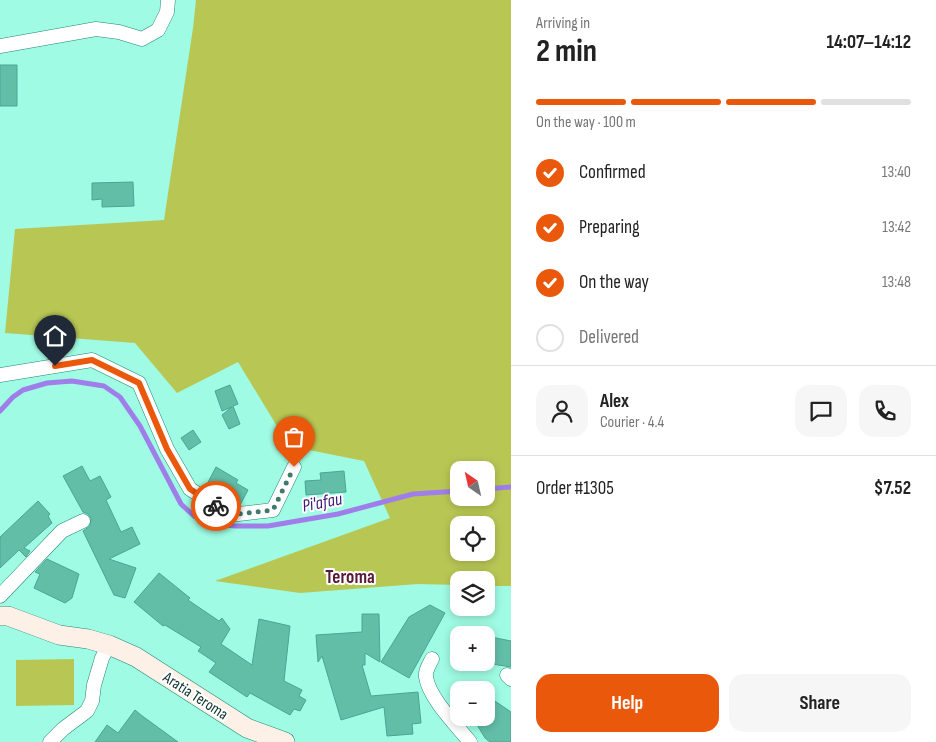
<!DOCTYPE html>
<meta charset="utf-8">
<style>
:root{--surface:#fff;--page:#f6f6f6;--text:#222;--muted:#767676;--line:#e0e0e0;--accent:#ea580c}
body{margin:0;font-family:"Sofia Sans Condensed",sans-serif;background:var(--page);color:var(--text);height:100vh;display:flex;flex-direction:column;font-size:19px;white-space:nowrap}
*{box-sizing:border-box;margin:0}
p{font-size:16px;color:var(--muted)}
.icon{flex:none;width:28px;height:28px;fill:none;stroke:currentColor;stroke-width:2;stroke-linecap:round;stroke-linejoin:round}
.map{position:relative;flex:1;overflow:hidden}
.drawer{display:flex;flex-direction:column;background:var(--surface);width:425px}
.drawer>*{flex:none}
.needle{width:32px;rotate:326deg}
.tools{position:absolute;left:450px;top:461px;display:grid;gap:10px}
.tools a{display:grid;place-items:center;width:45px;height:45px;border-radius:10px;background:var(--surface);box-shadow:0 2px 8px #0003;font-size:25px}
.pin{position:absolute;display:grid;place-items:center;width:42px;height:42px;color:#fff;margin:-51px -21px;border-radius:50% 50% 50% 0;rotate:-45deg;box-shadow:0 0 5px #0007}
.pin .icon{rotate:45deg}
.courier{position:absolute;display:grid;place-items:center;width:50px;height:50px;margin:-25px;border:4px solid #ea580c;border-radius:50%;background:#fff;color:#222;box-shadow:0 1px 6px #0007}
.summary em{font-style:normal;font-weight:700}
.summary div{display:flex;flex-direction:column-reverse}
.summary{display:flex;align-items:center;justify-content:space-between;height:85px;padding:0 25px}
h1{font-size:32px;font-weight:700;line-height:38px}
.bar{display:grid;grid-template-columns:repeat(4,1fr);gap:8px 5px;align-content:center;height:60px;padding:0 25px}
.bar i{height:6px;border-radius:4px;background:var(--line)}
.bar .active{background:var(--accent)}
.bar p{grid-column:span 4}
.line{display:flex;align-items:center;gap:12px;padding:0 25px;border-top:1px solid var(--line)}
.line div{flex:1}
.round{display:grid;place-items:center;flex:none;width:52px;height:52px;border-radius:15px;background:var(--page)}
ol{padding:0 25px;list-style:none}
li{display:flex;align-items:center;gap:15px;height:55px}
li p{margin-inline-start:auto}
li .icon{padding:5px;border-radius:50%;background:var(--accent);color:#fff;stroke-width:4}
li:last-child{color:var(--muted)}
li i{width:28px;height:28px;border:2px solid var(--line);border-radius:50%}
.primary-button{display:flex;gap:10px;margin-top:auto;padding:10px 25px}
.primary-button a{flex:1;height:58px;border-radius:15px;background:var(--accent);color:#fff;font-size:20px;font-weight:700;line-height:58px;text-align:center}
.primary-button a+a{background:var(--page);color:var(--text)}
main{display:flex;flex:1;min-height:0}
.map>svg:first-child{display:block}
.green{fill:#b8c754;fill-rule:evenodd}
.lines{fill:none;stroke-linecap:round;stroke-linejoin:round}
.stream{stroke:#9f7ee9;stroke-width:5}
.building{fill:#63bea8;stroke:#49a690}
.street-casing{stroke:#258773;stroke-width:15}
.secondary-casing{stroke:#258773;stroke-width:20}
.street{stroke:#fff;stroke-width:14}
.secondary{stroke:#fdf0e7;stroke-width:19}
.done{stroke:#407a6c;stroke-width:5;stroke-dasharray:0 9}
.route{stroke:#ea580c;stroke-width:6}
.labels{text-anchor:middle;stroke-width:4;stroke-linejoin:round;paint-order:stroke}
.street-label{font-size:16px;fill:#0d352c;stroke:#fff}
.water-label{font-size:18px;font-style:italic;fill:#3f1877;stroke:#fff}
.quarter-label{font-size:19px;font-weight:bold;fill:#5a1937;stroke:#fff}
</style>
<main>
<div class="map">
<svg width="511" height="742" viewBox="0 0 511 742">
<rect width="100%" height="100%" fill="#9ffbe3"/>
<path class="green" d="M 196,0 L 511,0 L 511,586 L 486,586 L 486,580 L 459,580 L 459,585 L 418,584 L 300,593 L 215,581 L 390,518 L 364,461 L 289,446 L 238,362 L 177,393 L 135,343 L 5,333 L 15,229 L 164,220 L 193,28 ZM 459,470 L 486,470 L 486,498 L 459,498 ZM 459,525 L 486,525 L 486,552 L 459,552 Z
M 74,659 L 74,705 L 16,706 L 16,660 Z"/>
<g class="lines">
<path class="stream" d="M 0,411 L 13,397 L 23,390 L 47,383 L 72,381 L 104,386 L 120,397 L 140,426 L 181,504 L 194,516 L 211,524 L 236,526 L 268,526 L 338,514 L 413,494 L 459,491
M 486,489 L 511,487"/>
</g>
<path class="building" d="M 0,65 L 17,65 L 17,106 L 0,106 Z
M 133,182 L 134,206 L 102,207 L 102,199 L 92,200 L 92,183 Z
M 230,385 L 238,404 L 233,406 L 240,424 L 229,429 L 222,415 L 232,407 L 222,411 L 215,391 Z
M 193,430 L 201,442 L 189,450 L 181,438 Z
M 82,466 L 90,481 L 100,476 L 111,497 L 106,500 L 121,532 L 132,527 L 140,544 L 109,559 L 136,568 L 125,598 L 114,595 L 83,531 L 90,526 L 91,518 L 88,514 L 83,512 L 63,476 Z
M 216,467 L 238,480 L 236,483 L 248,490 L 240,505 L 233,506 L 205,488 Z
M 344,471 L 346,492 L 306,495 L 305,481 L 321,480 L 320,473 Z
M 38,501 L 50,514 L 48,516 L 52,523 L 24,548 L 30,551 L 26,557 L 19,550 L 0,568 L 0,537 Z
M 47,559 L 79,574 L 72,598 L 65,603 L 34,588 L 40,574 L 35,572 Z
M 159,573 L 190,598 L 188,600 L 219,621 L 222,618 L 230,629 L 221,644 L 252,665 L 259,619 L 290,626 L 284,681 L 302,690 L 299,696 L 306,700 L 300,711 L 294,709 L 290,715 L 250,693 L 247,697 L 209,672 L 216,663 L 198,651 L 201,647 L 165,625 L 163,626 L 134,602 Z
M 430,605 L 445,613 L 409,678 L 381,662 L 409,617 Z
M 362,614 L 379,614 L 380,662 L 365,653 L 365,665 L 362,665 L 371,696 L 418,692 L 421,723 L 412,724 L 413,734 L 387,736 L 384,707 L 341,720 L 322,656 L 318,662 L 316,635 L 362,632 Z
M 486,636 L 511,641 L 511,667 L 486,663 Z
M 486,695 L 511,712 L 511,742 L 490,742 L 485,738 L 473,718 L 486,718 Z
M 135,710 L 141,715 L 178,742 L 95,742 L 107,725 L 118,733 Z"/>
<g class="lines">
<defs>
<path id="street" d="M 0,46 L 96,29 L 119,32 L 142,39 L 158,30 L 167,12 L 168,0
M 0,375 L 92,360 L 139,383 L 167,449 L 190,489 L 230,515 L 273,510 L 294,467
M 0,596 L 62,531 L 83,521
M 432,659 C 429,665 425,671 426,677 C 429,698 457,726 470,742
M 507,675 L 511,679
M 50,742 L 63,729 L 87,711 L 92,701 L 94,685 L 102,658 L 109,645"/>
<path id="secondary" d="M 0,616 L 8,616 L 59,635 L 88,639 L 109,645 L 136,657 L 247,728 L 285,742"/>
</defs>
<use href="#street" class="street-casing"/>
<use href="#secondary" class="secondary-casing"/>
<use href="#street" class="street"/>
<use href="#secondary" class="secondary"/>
</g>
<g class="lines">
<path class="done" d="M 216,506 L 230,515 L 273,510 L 294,467"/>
<path class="route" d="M 55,366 L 92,360 L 139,383 L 167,449 L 190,489 L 216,506"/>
</g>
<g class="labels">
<g class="street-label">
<text transform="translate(196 695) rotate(33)" y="6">Aratia Teroma</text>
</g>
<g class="water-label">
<text transform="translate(322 502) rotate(-11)" y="6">Pi'afau</text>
</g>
<g class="quarter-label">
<text x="350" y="583">Teroma</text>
</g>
</g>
</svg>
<div class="tools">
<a><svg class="needle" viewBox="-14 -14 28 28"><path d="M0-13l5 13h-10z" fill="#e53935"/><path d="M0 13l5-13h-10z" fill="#767676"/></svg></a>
<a><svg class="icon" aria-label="locate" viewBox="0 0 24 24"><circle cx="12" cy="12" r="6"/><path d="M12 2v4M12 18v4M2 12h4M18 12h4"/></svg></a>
<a><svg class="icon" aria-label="layers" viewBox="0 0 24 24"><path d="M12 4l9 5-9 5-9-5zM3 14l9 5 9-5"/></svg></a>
<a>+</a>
<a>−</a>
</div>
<div class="pin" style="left:294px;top:467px;background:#ea580c"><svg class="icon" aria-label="bag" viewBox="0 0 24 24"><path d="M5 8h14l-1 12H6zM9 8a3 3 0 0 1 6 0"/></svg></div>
<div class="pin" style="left:55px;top:366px;background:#1f2937"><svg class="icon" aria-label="home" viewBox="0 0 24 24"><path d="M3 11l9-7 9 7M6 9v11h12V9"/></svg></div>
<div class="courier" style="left:216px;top:506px"><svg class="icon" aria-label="bike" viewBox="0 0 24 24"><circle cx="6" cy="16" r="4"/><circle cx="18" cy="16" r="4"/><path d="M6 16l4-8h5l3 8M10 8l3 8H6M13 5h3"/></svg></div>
</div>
<section class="drawer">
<div class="summary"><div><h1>2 min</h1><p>Arriving in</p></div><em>14:07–14:12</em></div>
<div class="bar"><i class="active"></i><i class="active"></i><i class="active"></i><i></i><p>On the way · 100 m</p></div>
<ol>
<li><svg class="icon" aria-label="check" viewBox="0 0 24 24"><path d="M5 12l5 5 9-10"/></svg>Confirmed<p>13:40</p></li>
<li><svg class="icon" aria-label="check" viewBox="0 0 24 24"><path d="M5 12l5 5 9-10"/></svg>Preparing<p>13:42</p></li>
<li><svg class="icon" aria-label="check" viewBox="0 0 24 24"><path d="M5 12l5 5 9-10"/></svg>On the way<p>13:48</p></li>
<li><i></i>Delivered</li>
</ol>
<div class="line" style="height:90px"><a class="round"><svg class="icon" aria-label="person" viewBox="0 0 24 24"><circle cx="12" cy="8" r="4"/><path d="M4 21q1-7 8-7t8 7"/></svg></a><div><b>Alex</b><p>Courier · 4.4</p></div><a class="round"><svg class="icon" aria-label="chat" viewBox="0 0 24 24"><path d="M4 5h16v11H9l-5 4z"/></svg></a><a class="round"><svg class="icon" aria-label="phone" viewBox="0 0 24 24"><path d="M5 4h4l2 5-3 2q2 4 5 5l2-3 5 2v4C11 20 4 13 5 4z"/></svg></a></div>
<div class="line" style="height:65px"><div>Order #1305</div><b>$7.52</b></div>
<div class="primary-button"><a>Help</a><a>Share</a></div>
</section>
</main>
